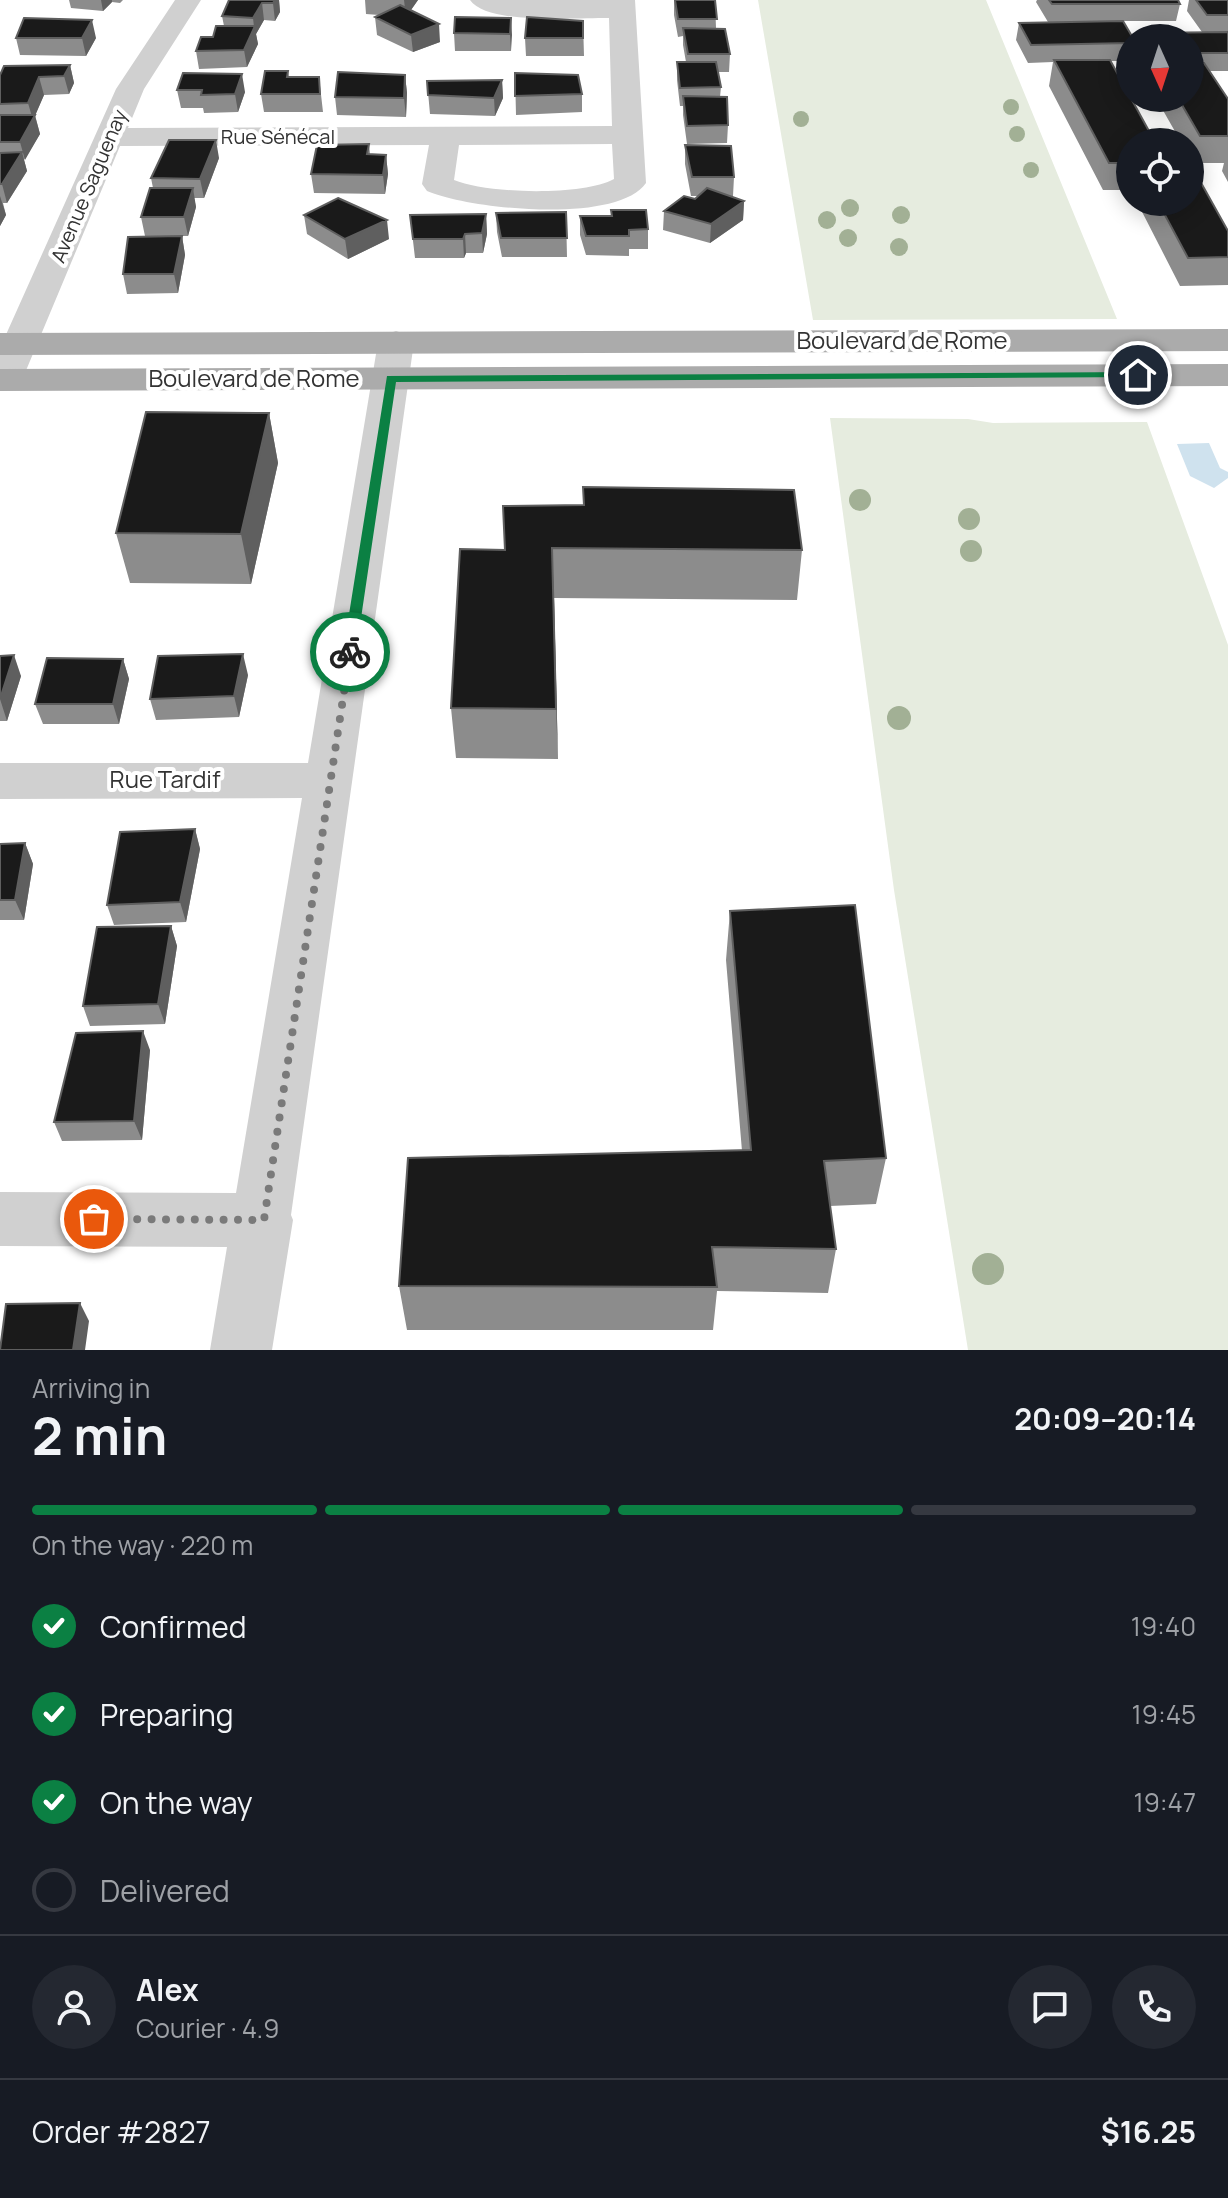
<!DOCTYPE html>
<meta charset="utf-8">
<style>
:root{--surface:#171b24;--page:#242831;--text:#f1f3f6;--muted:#9ea1a6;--line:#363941;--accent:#0b8043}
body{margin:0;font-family:Manrope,sans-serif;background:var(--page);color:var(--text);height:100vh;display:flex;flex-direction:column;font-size:30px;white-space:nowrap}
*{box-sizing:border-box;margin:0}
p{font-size:26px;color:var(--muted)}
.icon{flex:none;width:44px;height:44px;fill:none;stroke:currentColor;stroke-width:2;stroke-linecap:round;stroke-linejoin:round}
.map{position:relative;height:1350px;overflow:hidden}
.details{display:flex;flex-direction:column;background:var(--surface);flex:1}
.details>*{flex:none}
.needle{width:52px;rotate:177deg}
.controls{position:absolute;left:1116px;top:24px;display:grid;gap:16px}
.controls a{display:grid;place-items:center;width:88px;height:88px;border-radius:50%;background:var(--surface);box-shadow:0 4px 20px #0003;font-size:40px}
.pin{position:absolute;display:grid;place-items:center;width:68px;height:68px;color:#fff;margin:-34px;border:4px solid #fff;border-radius:50%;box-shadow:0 2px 8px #0007}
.courier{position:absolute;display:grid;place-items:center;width:80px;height:80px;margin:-40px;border:6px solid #0b8043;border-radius:50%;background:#fff;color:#222;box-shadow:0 2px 10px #0007}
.overview em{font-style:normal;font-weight:700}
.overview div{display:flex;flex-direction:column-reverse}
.overview{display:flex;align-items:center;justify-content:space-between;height:136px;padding:0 32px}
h1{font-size:52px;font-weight:700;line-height:60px}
.bar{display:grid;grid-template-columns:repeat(4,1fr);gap:12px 8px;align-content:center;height:96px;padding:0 32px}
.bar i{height:10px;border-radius:6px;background:var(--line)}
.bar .current{background:var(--accent)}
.bar p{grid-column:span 4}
.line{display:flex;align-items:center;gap:20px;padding:0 32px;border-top:2px solid var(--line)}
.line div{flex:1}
.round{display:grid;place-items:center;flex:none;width:84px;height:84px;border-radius:42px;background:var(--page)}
ol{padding:0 32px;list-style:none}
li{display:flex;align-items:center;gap:24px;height:88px}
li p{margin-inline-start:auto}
li .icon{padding:8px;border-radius:50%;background:var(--accent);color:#fff;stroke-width:4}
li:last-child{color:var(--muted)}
li i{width:44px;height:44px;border:4px solid var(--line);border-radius:50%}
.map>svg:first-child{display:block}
.green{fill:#e6ecdf}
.water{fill:#cfe2ee}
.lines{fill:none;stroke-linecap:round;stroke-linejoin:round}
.minor{fill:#d0d0d0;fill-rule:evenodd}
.major{fill:#ababab;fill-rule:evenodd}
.tree{fill:#a2b095}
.wall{fill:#8c8c8c}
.shaded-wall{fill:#5f5f5f}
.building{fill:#1a1a1a;stroke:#5f5f5f;stroke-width:2}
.route{fill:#0b8043}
.done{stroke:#7a7a7a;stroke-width:8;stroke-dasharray:0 14.4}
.labels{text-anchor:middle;stroke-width:8;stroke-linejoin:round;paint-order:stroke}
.far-street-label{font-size:20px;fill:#333;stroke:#fff}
.street-label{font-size:24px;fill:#333;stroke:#fff}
</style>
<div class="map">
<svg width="1228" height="1350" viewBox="0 0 1228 1350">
<rect width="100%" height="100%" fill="#fff"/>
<path class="green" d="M 758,0 L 986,0 L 1117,319 L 813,320 Z
M 830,418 L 968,419 L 993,423 L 1147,422 L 1228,645 L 1228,1350 L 968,1350 L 894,890 Z"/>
<path class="water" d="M 1209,443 L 1220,468 L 1228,472 L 1228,478 L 1214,488 L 1190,476 L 1177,444 Z"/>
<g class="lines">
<path class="minor" d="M 175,0 L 201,0 L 144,89 L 128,128 L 612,126 L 609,18 C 578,17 488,26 470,0 L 635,0 L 646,183 C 617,225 468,209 427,191 L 422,184 L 429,145 L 120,146 L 22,380 L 17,388 L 0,390 L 0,348 L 116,89 ZM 612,144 L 614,179 C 583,196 487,194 454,180 L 459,145 Z
M 396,331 L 408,335 L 414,342 L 291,1215 L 293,1220 L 272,1350 L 210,1350 L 227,1247 L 0,1246 L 0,1192 L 236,1193 L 302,798 L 0,799 L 0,763 L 308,763 L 378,342 L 384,335 Z"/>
<path class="major" d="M 1228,329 L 1228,351 L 0,355 L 0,333 Z
M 1228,364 L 1228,386 L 0,391 L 0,369 Z"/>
</g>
<g class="tree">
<circle cx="1011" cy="107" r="8"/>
<circle cx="801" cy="119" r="8"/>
<circle cx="1017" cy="134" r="8"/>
<circle cx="1031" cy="170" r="8"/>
<circle cx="850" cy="208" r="9"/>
<circle cx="901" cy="215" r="9"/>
<circle cx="827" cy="220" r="9"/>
<circle cx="848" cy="238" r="9"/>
<circle cx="899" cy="247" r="9"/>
<circle cx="860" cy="500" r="11"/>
<circle cx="969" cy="519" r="11"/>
<circle cx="971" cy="551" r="11"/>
<circle cx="899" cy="718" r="12"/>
<circle cx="988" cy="1269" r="16"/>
</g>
<path class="wall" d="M 69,0 L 123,0 L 120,3 L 112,2 L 103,11 L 71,8 Z
M 229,0 L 279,0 L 280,12 L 275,21 L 264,20 L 256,34 L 258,44 L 247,67 L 199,69 L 196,51 L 213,37 L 224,26 L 222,16 Z
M 365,0 L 418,0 L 411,10 L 440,42 L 413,52 L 377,35 L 375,17 L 379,15 L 366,14 Z
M 674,0 L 715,0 L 716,28 L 730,54 L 729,72 L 718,72 L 721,87 L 720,97 L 728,125 L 727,143 L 687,144 L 683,115 L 683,106 L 680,106 L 677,80 L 677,62 L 686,62 L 683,45 L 683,36 L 678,37 L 674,15 Z
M 1037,0 L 1178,0 L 1180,4 L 1176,21 L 1123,21 L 1130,38 L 1130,61 L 1110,61 L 1130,142 L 1130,190 L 1103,190 L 1049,86 L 1053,62 L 1028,63 L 1016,40 L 1019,23 L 1048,22 L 1036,2 Z
M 1189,0 L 1228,0 L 1228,71 L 1210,71 L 1228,99 L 1228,182 L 1222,171 L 1224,163 L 1193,163 L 1190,158 L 1190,142 L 1181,142 L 1156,98 L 1190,98 L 1190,38 L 1145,38 L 1146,33 L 1202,32 L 1187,11 Z
M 511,18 L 511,51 L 455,51 L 454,33 Z
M 583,21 L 584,56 L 526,56 L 525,38 Z
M 16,38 L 96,38 L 86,56 L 20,55 Z
M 70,65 L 74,83 L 69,94 L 44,95 L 35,115 L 40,134 L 24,160 L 27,171 L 7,203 L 3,203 L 6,215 L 0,226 L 0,75 Z
M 288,71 L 289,77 L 319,77 L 323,112 L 264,112 L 261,94 Z
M 183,73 L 245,92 L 238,112 L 204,113 L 203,108 L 181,108 L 177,90 Z
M 515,73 L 582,94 L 582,112 L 516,115 Z
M 405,75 L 407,93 L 406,117 L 337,115 L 335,97 Z
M 502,80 L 503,98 L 495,116 L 430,114 L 427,81 Z
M 369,144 L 370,154 L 386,155 L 388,174 L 385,194 L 314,193 L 311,174 Z
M 685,145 L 734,177 L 733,196 L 728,196 L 744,201 L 743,220 L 710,243 L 663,230 L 664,211 L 695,199 L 698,196 L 691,196 L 685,164 Z
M 219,158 L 204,198 L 194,198 L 196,207 L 188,236 L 182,236 L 185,255 L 178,293 L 127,294 L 123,274 L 145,236 L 141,217 L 153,188 L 151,178 Z
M 1137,202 L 1190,202 L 1228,231 L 1228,285 L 1180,286 Z
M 611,210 L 648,229 L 648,249 L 629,249 L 629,256 L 586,255 L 580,235 L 580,216 L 611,216 Z
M 566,212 L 567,257 L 502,257 L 497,232 L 496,213 Z
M 486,214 L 487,234 L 483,253 L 466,253 L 464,258 L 415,258 L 410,215 Z
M 304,215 L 389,239 L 348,259 L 307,234 Z
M 269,413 L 278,463 L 251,584 L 130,583 L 116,533 Z
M 583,487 L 802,550 L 797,600 L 554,598 L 558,759 L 456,758 L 451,708 L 505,550 L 583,505 Z
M 0,656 L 21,676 L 7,721 L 0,721 Z
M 123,659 L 129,679 L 119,724 L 43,724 L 35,704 Z
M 248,675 L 239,717 L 156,720 L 150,699 Z
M 195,829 L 200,849 L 186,922 L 114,925 L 107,905 Z
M 25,843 L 33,864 L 24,920 L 0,920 L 0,844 Z
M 730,911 L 886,1158 L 876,1204 L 830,1206 L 836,1249 L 828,1293 L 717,1291 L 713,1330 L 407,1330 L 399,1286 L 742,1151 L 726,960 Z
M 171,926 L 177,946 L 165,1024 L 90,1026 L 83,1006 Z
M 150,1050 L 142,1140 L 62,1141 L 54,1122 Z"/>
<path class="shaded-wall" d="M 101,0 L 112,0 L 112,2 L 103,11 Z
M 274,0 L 279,0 L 280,12 L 275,21 L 273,3 Z
M 404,0 L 418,0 L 406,17 Z
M 262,3 L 264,20 L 256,34 L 258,44 L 247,67 L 244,50 L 254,27 L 253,18 Z
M 511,18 L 512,35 L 511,51 L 510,34 Z
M 92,20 L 96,38 L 86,56 L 82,38 Z
M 439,24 L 440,42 L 413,52 L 411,35 Z
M 70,65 L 74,83 L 69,94 L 64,76 Z
M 242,74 L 245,92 L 238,112 L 235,94 Z
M 405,75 L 407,93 L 406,117 L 404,98 Z
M 39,77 L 44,95 L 35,116 L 40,134 L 25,160 L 20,142 L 33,120 L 28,103 Z
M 502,80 L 503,98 L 495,116 L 494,98 Z
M 216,140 L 219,158 L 204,198 L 200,179 Z
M 22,152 L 27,171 L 7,203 L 2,184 Z
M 386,155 L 388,174 L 385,194 L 383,175 Z
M 193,188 L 196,207 L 188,236 L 184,217 Z
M 0,196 L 6,215 L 0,226 Z
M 744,201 L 743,220 L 710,243 L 711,224 Z
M 486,214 L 487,234 L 483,253 L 482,233 Z
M 387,220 L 389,239 L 348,259 L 345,239 Z
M 465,234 L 466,253 L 464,258 L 463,239 Z
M 182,236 L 185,255 L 178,293 L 174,274 Z
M 269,413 L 278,463 L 251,584 L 241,534 Z
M 552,548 L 554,598 L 558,759 L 556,709 Z
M 243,654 L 248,675 L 239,717 L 234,696 Z
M 14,655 L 21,676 L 7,721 L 0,699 Z
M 123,659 L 129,679 L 119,724 L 113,704 Z
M 195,829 L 200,849 L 186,922 L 180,902 Z
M 25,843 L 33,864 L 24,920 L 15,900 Z
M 171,926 L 177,946 L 165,1024 L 158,1004 Z
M 143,1031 L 150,1050 L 142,1140 L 134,1121 Z
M 80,1303 L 89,1321 L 85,1350 L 73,1350 Z"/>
<path class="building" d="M 229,0 L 275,0 L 273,3 L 262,3 L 253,18 L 222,16 Z
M 675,0 L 715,0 L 717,19 L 678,19 Z
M 1049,0 L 1178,0 L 1180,4 L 1052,4 Z
M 1196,0 L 1228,0 L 1228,15 L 1207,15 Z
M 400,5 L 439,24 L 411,35 L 375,17 Z
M 455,17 L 511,18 L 510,34 L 454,33 Z
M 527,17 L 583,21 L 583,38 L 525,38 Z
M 24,18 L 92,20 L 82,38 L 16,38 Z
M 1123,21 L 1133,38 L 1130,38 L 1130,43 L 1031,45 L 1019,23 Z
M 216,26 L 255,26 L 244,50 L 196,51 L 201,37 L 213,37 Z
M 683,28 L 725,29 L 730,54 L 688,54 Z
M 1228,32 L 1228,53 L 1190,53 L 1190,38 L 1149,38 L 1146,33 Z
M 1054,60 L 1110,60 L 1155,142 L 1130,142 L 1130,163 L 1109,163 Z
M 677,62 L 716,62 L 721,87 L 680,88 Z
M 1190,63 L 1204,63 L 1228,99 L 1228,136 L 1200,136 L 1178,98 L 1190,98 Z
M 70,65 L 64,76 L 39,77 L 28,103 L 0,104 L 0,75 L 4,66 Z
M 265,71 L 288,71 L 287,77 L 319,77 L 320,94 L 261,94 Z
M 338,72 L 405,75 L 404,98 L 335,97 Z
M 183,73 L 242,74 L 235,94 L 201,95 L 202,90 L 177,90 Z
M 515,73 L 578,75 L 582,94 L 515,96 Z
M 502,80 L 494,98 L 428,95 L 427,81 Z
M 683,96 L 727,97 L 728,125 L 687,126 Z
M 0,115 L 35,115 L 20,142 L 0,142 Z
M 169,140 L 216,140 L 200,179 L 151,178 Z
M 369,144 L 367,154 L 386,155 L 383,175 L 311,174 L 317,145 Z
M 685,145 L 731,146 L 734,177 L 692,177 Z
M 22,152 L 2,184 L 0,184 L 0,153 Z
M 1190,172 L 1195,172 L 1228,231 L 1228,257 L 1188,258 L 1158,202 L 1190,202 Z
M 150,188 L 193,188 L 184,217 L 141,217 Z
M 707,188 L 744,201 L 711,224 L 664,211 L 684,196 L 695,199 Z
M 338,198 L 387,220 L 345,239 L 304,215 Z
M 611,210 L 646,210 L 648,229 L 629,230 L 629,236 L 586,236 L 580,216 L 612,216 Z
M 566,212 L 567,238 L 501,238 L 496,213 Z
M 486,214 L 482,233 L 465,234 L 463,239 L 413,239 L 410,215 Z
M 182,236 L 174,274 L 123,274 L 128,237 Z
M 146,412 L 269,413 L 241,534 L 116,533 Z
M 583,487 L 794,490 L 802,550 L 552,548 L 556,709 L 451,708 L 460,549 L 505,550 L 503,506 L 584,505 Z
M 243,654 L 234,696 L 150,699 L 158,656 Z
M 14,655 L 0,699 L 0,656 Z
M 47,658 L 123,659 L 113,704 L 35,704 Z
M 195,829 L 180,902 L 107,905 L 120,832 Z
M 25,843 L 15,900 L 0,900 L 0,844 Z
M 855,905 L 886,1158 L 824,1161 L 836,1249 L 712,1247 L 717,1287 L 399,1286 L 408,1158 L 751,1150 L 730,911 Z
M 171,926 L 158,1004 L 83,1006 L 97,927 Z
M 143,1031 L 134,1121 L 54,1122 L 76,1033 Z
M 80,1303 L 73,1350 L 0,1350 L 6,1304 Z"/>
<path class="route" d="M 1138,372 L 1142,377 L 396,382 L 356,652 L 350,657 L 343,652 L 387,376 Z"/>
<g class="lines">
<path class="done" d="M 94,1219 L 264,1220 L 350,652"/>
</g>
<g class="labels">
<g class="far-street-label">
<text x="278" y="144">Rue Sénécal</text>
<text transform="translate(89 186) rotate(-67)" y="7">Avenue Saguenay</text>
</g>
<g class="street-label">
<text x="902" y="349">Boulevard de Rome</text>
<text x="254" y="387">Boulevard de Rome</text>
<text x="165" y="788">Rue Tardif</text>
</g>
</g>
</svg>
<div class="controls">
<a><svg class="needle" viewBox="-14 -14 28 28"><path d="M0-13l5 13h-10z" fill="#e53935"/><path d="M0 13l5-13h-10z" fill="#9ea1a6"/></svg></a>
<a><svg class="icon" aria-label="locate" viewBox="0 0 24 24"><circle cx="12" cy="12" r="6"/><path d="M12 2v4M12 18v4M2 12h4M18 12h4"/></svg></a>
</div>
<div class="pin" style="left:94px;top:1219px;background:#ea580c"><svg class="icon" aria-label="bag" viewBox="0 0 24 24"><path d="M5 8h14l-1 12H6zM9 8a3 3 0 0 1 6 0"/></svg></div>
<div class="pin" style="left:1138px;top:375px;background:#1f2937"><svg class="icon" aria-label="home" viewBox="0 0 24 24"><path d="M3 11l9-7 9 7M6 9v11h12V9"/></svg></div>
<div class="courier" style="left:350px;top:652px"><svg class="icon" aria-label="bike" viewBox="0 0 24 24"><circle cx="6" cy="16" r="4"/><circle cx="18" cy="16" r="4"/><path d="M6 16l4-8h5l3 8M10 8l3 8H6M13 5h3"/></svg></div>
</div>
<section class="details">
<div class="overview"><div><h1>2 min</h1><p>Arriving in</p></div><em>20:09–20:14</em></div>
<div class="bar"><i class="current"></i><i class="current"></i><i class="current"></i><i></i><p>On the way · 220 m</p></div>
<ol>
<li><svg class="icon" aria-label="check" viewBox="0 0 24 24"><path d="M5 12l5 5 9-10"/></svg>Confirmed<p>19:40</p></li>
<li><svg class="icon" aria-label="check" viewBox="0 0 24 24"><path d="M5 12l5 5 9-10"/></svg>Preparing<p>19:45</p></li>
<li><svg class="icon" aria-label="check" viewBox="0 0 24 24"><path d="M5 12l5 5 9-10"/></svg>On the way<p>19:47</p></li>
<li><i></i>Delivered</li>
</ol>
<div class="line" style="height:144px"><a class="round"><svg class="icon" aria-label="person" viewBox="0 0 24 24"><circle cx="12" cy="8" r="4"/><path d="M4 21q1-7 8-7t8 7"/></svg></a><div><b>Alex</b><p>Courier · 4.9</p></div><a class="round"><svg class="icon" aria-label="chat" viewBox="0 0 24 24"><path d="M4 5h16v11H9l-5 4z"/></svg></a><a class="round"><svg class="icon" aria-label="phone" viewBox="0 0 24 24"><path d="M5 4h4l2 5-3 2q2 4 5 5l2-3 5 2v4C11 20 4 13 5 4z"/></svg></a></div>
<div class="line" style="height:104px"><div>Order #2827</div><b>$16.25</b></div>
</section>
